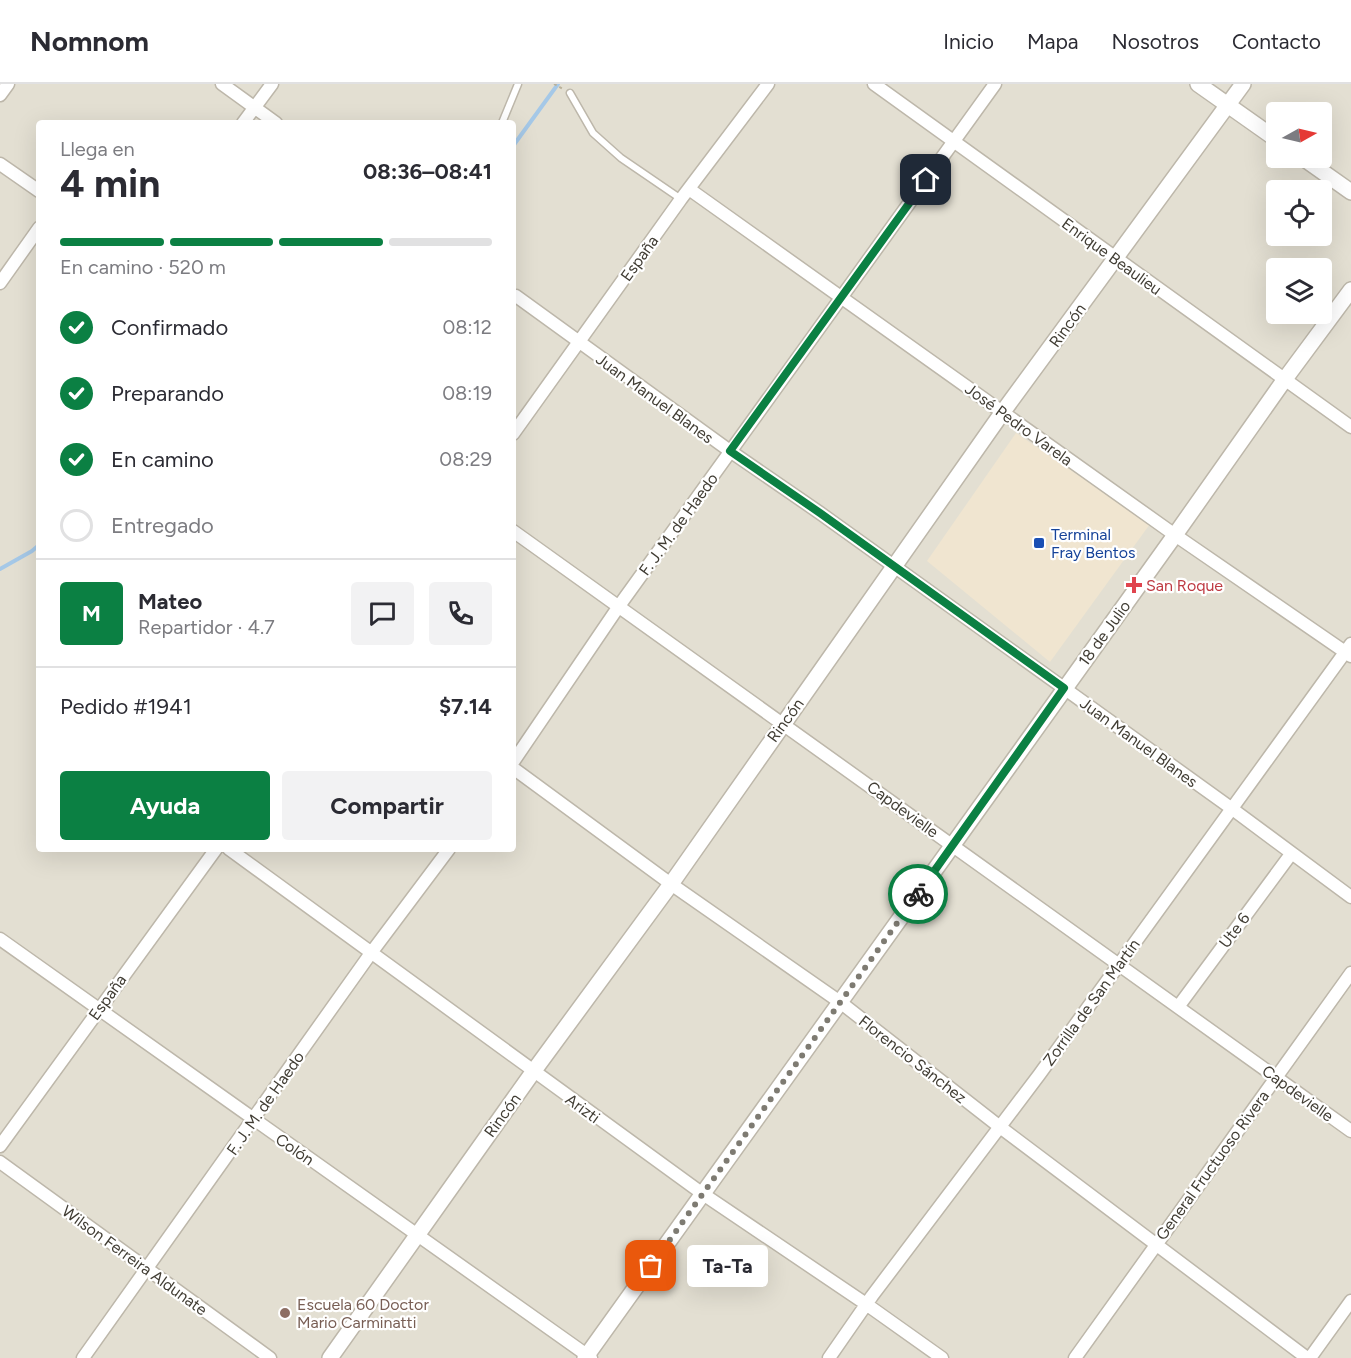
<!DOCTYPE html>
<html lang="es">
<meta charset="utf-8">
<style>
:root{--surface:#fff;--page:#f2f2f3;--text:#2b2b33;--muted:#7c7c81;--line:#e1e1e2;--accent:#0b8043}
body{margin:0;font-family:Figtree,sans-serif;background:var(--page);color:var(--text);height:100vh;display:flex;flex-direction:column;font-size:22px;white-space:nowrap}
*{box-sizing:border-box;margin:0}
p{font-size:20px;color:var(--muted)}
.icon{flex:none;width:33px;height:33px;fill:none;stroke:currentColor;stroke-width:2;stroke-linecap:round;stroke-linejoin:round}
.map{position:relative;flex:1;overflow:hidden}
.details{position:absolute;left:36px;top:36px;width:480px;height:732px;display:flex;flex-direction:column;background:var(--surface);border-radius:6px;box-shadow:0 6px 24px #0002}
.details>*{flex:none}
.needle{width:39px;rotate:82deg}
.buttons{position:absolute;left:1266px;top:18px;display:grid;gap:12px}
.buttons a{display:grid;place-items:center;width:66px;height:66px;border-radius:6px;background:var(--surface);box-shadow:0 6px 24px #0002;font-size:30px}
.pin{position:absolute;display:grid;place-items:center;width:51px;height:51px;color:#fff;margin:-26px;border-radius:12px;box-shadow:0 3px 9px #0006}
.courier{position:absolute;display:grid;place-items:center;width:60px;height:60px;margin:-30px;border:4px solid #0b8043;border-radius:50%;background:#fff;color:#222;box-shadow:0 2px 8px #0007}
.bubble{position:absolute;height:42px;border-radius:6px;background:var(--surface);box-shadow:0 6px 24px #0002;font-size:20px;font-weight:700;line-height:42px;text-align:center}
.overview em{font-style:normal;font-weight:700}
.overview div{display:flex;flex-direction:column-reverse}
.overview{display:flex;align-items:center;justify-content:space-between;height:102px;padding:0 24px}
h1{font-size:39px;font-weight:700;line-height:45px}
.bar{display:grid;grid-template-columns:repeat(4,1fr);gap:9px 6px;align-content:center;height:72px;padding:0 24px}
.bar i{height:8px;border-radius:4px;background:var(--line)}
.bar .selected{background:var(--accent)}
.bar p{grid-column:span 4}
.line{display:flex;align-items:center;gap:15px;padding:0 24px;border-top:2px solid var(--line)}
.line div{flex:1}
.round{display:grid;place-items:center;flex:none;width:63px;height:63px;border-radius:6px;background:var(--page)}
ol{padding:0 24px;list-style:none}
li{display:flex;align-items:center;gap:18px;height:66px}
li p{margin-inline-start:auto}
li .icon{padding:6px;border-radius:50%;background:var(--accent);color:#fff;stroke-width:4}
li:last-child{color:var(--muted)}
li i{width:33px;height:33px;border:3px solid var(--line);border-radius:50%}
.primary-button{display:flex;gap:12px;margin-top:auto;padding:12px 24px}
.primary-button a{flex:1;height:69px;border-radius:6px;background:var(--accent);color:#fff;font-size:24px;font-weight:700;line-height:69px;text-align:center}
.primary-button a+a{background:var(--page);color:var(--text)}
header{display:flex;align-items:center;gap:36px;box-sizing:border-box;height:84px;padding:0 30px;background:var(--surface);border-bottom:2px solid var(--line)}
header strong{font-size:28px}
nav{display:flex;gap:33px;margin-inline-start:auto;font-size:21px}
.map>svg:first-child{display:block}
.residential{fill:#e3dfd2;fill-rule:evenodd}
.commercial{fill:#f0e5d0}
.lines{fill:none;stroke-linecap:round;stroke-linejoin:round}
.stream{stroke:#a5c8e7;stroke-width:4}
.service-casing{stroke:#bdb7aa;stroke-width:9}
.minor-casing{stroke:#bdb7aa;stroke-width:15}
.tertiary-casing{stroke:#bdb7aa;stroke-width:18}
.path{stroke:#bab19a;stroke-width:2;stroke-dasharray:3 3;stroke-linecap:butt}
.service{stroke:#fff;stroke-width:6}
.minor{stroke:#fff;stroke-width:12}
.tertiary{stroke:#fff;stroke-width:15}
.done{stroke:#7e7b72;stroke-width:6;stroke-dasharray:0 10.8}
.route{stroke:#0b8043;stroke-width:8}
.transit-dot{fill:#1a4fb4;stroke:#fff;stroke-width:2}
.health-dot{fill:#e0444e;stroke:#fff;stroke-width:2}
.education-dot{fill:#8d6e63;stroke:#fff;stroke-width:2}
.labels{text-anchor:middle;stroke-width:4.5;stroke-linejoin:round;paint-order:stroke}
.street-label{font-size:16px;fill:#413d34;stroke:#fff}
.transit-label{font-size:16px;fill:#164399;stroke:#fff;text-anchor:start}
.health-label{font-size:16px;fill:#be3a42;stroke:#fff;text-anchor:start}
.education-label{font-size:16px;fill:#785e54;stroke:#fff;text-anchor:start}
</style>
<header>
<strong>Nomnom</strong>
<nav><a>Inicio</a><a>Mapa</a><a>Nosotros</a><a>Contacto</a></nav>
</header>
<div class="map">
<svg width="1351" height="1274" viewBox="0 0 1351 1274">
<rect width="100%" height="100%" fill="#efede4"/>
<path class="residential" d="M 0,0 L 1351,0 L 1351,1274 L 0,1274 ZM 1276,28 L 1322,28 L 1322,74 L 1276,74 ZM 39,39 L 513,39 L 513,765 L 39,765 ZM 1276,106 L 1322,106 L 1322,152 L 1276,152 ZM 1276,184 L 1322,184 L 1322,230 L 1276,230 Z"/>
<path class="commercial" d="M 1016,349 L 1150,440 L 1050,578 L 927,477 Z"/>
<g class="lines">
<path class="stream" d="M 513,62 L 558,0
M 0,485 L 32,467 L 39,461"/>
<defs>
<path id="service" d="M 570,9 L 593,49 L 621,74 L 681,115
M 502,39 L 518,0"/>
<path id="minor" d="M 222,0 L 276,39
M 874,0 L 1351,343
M 0,11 L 8,0
M 243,39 L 272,0
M 0,80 L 39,107
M 689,105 L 1175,451 L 1351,572
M 0,199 L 39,144
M 516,212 L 730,367 L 820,429 L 1231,724 L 1351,813
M 513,350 L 681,115 L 768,0
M 513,447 L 1351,1047
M 513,678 L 619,522 L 995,0
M 513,684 L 671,800 L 840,918 L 1000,1043 L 1307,1274
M 229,765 L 703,1110 L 866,1220 L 942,1274
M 0,855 L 591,1274
M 1178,923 L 1291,770
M 0,1062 L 216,765
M 0,1078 L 270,1274
M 83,1274 L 371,869 L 449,765
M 829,1274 L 872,1212 L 1039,991 L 1351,560
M 1075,1274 L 1351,889
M 1310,1274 L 1351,1217"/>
<path id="tertiary" d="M 1198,0 L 1276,55
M 1303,74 L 1351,108
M 330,1274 L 533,988 L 671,800 L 1002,329 L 1243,0
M 585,1274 L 1175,451 L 1285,295 L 1351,206"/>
</defs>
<use href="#service" class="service-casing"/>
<use href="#minor" class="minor-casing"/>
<use href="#tertiary" class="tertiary-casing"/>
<path class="path" d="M 554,0 L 563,5"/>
<use href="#service" class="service"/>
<use href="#minor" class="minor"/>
<use href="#tertiary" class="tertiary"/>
</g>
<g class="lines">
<path class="done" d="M 651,1182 L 918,810"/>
<path class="route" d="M 918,810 L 1064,604 L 820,429 L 730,367 L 926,96"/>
</g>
<rect class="transit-dot" x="1033" y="453" width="12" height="12" rx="3"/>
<path class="health-dot" d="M1131 492h6v6h6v6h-6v6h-6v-6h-6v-6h6z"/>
<circle class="education-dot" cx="285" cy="1229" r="6"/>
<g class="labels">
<g class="street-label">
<text transform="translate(1112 172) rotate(36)" y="6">Enrique Beaulieu</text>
<text transform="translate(639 174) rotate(-54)" y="6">España</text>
<text transform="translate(1067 241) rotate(-54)" y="6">Rincón</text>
<text transform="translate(655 314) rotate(36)" y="6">Juan Manuel Blanes</text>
<text transform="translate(1019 340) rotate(36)" y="6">José Pedro Varela</text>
<text transform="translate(678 440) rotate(-54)" y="6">F. J. M. de Haedo</text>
<text transform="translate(1104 549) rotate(-54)" y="6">18 de Julio</text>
<text transform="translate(785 636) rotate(-54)" y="6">Rincón</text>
<text transform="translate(1139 658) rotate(36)" y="6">Juan Manuel Blanes</text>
<text transform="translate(903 725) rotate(36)" y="6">Capdevielle</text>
<text transform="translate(1234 846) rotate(-53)" y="6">Ute 6</text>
<text transform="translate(107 913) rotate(-54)" y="6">España</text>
<text transform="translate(1091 918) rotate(-54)" y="6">Zorrilla de San Martín</text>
<text transform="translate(913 975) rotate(38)" y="6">Florencio Sánchez</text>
<text transform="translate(1298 1009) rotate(36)" y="6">Capdevielle</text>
<text transform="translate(265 1019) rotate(-55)" y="6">F. J. M. de Haedo</text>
<text transform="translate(583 1024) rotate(36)" y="6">Arizti</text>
<text transform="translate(502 1031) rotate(-54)" y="6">Rincón</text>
<text transform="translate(295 1065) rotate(35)" y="6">Colón</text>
<text transform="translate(1212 1081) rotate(-54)" y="6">General Fructuoso Rivera</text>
<text transform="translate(135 1176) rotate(36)" y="6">Wilson Ferreira Aldunate</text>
</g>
<g class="transit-label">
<text x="1051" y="456">Terminal<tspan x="1051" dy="18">Fray Bentos</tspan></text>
</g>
<g class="health-label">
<text x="1146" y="507">San Roque</text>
</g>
<g class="education-label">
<text x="297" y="1226">Escuela 60 Doctor<tspan x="297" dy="18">Mario Carminatti</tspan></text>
</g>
</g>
</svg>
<div class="buttons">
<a><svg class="needle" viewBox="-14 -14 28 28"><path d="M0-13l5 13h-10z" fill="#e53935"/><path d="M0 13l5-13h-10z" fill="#7c7c81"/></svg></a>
<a><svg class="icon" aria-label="locate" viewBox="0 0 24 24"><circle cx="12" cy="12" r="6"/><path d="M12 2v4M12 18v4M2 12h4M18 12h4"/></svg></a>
<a><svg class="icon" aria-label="layers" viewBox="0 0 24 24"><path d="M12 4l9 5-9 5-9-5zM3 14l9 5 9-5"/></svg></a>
</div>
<div class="pin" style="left:651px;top:1182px;background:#ea580c"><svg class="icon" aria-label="bag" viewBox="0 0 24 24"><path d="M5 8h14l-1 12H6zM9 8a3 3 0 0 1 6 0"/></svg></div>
<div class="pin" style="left:926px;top:96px;background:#1f2937"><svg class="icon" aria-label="home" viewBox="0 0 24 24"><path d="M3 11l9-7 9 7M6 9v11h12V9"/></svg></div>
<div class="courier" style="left:918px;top:810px"><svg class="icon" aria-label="bike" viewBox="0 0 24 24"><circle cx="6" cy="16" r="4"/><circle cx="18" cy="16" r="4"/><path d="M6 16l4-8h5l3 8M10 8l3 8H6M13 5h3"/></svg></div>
<div class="bubble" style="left:687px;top:1161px;width:81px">Ta-Ta</div>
<section class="details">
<div class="overview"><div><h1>4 min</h1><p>Llega en</p></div><em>08:36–08:41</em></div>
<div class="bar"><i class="selected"></i><i class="selected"></i><i class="selected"></i><i></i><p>En camino · 520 m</p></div>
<ol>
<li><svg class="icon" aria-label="check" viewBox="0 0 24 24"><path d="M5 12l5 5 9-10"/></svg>Confirmado<p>08:12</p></li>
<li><svg class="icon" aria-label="check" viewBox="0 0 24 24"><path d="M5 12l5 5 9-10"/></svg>Preparando<p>08:19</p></li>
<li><svg class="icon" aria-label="check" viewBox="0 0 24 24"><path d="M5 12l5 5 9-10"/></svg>En camino<p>08:29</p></li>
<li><i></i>Entregado</li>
</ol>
<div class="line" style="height:108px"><b class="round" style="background:var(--accent);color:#fff">M</b><div><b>Mateo</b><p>Repartidor · 4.7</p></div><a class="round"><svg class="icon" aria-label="chat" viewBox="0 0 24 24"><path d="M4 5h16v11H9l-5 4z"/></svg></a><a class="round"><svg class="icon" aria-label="phone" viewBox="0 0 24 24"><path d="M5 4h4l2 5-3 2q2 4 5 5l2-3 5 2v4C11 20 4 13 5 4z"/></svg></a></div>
<div class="line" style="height:78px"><div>Pedido #1941</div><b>$7.14</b></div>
<div class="primary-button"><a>Ayuda</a><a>Compartir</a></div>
</section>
</div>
